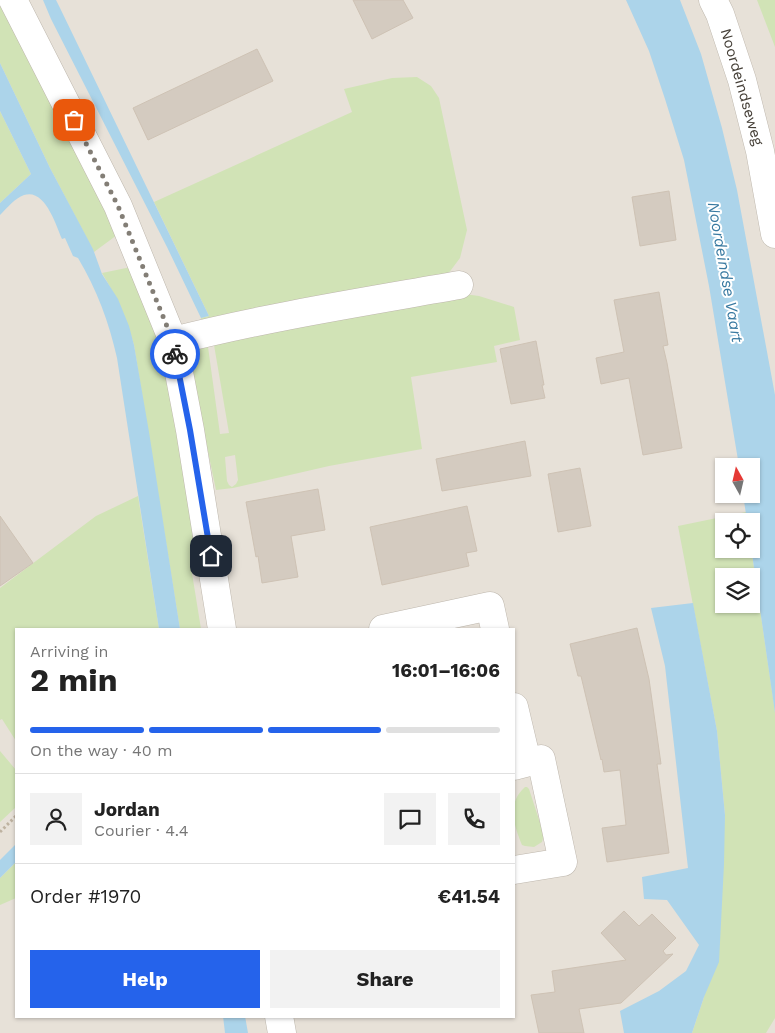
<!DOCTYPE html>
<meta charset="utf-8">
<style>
:root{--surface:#fff;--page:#f2f2f2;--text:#222;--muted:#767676;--line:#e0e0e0;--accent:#2563eb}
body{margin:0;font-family:"Work Sans",sans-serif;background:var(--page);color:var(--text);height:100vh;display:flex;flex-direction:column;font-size:19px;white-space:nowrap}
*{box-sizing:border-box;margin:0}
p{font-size:16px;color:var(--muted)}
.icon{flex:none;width:28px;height:28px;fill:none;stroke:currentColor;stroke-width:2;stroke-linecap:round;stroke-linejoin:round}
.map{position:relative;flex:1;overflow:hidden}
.details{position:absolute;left:15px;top:628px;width:500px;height:390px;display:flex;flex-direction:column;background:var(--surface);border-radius:0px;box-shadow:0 1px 4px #0004}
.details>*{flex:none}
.needle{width:32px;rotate:352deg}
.tools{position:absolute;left:715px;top:458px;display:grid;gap:10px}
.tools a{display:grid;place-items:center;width:45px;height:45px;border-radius:0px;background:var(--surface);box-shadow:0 1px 4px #0004;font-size:25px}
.pin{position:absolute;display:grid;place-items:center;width:42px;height:42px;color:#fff;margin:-21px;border-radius:10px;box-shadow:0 2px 8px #0006}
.courier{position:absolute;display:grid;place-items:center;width:50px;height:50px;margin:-25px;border:4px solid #2563eb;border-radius:50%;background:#fff;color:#222;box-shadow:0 1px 6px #0007}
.head em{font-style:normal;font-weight:700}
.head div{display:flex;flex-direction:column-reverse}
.head{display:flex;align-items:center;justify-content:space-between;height:85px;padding:0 15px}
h1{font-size:32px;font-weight:700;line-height:38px}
.bar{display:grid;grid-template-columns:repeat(4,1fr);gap:8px 5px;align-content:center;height:60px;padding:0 15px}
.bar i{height:6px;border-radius:4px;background:var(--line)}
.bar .on{background:var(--accent)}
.bar p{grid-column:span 4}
.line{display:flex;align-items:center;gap:12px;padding:0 15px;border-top:1px solid var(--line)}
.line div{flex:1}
.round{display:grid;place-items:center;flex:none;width:52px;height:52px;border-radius:0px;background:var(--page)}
.primary-button{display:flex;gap:10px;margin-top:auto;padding:10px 15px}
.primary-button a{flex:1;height:58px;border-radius:0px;background:var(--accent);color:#fff;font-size:20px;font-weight:700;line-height:58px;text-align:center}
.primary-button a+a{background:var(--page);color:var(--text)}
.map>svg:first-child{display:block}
.residential{fill:#e7e1d8;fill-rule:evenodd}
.green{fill:#d1e3b6;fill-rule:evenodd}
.water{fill:#acd4ea}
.building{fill:#d4cbc0;stroke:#cec2b4}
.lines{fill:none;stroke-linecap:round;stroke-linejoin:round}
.minor-casing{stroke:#beb7ad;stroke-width:29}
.tertiary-casing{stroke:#beb7ad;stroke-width:29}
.path{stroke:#beb2a0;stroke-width:3;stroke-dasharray:2.5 2.5;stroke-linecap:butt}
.minor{stroke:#fff;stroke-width:28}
.tertiary{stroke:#fff;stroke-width:28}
.done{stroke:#837e76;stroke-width:5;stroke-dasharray:0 9}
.route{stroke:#2563eb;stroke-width:6}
.labels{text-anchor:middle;stroke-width:4;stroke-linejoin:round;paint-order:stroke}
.street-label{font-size:15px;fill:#464038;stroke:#fff}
.water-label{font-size:16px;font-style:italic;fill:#397aa1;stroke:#fff}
</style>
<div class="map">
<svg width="775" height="1033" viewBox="0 0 775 1033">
<rect width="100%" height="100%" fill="#f3f0ea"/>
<path class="residential" d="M 0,0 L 775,0 L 775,1033 L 0,1033 ZM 724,466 L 751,466 L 751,494 L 724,494 ZM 724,521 L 751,521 L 751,549 L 724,549 ZM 724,576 L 751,576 L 751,604 L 724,604 ZM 16,629 L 514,629 L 514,1016 L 16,1016 Z"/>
<path class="green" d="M 757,0 L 775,0 L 775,47 Z
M 0,5 L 88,174 L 117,235 L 94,252 L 50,168 L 0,63 Z
M 417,77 L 431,86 L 439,98 L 467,230 L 460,258 L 448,274 L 202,323 L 201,318 L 209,316 L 154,202 L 352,112 L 344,89 L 392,78 Z
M 0,111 L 31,174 L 0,203 Z
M 131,267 L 153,322 L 162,354 L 200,556 L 191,567 L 201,629 L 180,629 L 134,345 C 127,319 116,296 102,273 Z
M 464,294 L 479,296 L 514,307 L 520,340 L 494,346 L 497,362 L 411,377 L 422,449 L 329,466 L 233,488 L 216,490 L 206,442 L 200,435 L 192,374 L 193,357 L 197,349 L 202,344 ZM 214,345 L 229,433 L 220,434 L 208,347 ZM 235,455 L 238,480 L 236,484 L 232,487 L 229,485 L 227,481 L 225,457 Z
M 138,496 L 159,629 L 16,629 L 16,741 L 2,719 L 0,720 L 0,588 L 96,516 Z
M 746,512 L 747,521 L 724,521 L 724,549 L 751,549 L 751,547 L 775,712 L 775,1018 L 766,1033 L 692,1033 L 704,997 L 725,815 L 717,731 L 678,526 ZM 724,576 L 751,576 L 751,604 L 724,604 Z
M 0,751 L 16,770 L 16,802 L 15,808 L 0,822 Z
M 525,787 L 527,787 L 529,789 L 544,835 L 542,842 L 534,847 L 525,846 L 522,845 C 514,825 506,804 525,787 Z
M 16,862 L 16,898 L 0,905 L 0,878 Z"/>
<path class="water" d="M 43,0 L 56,0 L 60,8 L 209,316 L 201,318 L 167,247 L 51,19 Z
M 626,0 L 680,0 L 701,54 L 722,128 L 737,190 L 775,395 L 775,713 L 751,547 L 751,521 L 747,521 L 743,494 L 751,494 L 751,466 L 739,466 L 709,286 L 684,160 L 665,99 L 649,51 Z
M 0,63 L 50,168 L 93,249 L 102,274 L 118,299 L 129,326 L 134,345 L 149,432 L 180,629 L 159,629 L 117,358 C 109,322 97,290 78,258 L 73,256 L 65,238 L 62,239 C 56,225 45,188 24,195 C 15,198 7,208 0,215 L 0,203 L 31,174 L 0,111 Z
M 693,603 L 717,731 L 725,815 L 724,864 L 719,962 L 704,997 L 692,1033 L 624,1033 L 620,1011 L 659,991 L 686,971 L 699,945 L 667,900 L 644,899 L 642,877 L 688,868 L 665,666 L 651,608 Z
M 16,844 L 16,862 L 0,878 L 0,860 Z
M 223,1016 L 245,1016 L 248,1033 L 225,1033 Z"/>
<path class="building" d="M 353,0 L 403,0 L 413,18 L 372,39 Z
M 257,49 L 273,81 L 148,140 L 133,108 Z
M 669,191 L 676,240 L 640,246 L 632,197 Z
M 659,292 L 668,345 L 663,346 L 667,363 L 682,448 L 643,455 L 629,378 L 601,384 L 596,358 L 624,352 L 614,300 Z
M 536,341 L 544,385 L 542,385 L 545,398 L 511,404 L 500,349 Z
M 525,441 L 531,476 L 442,491 L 436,459 Z
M 580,468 L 591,526 L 558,532 L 548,474 Z
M 318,489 L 325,530 L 291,536 L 298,577 L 262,583 L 258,556 L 256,557 L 246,502 Z
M 467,506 L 477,551 L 466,553 L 469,566 L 382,585 L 370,527 Z
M 0,516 L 33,563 L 0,586 Z
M 637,628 L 649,679 L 661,764 L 657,764 L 669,853 L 607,862 L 602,828 L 626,825 L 620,770 L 604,772 L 602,759 L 601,760 L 581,676 L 578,676 L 570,644 Z
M 624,911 L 639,926 L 652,914 L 676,938 L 663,951 L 666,955 L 673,954 L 621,1003 L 579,1009 L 584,1033 L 539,1033 L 531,995 L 555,992 L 552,971 L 626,960 L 601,933 Z"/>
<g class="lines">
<defs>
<path id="minor" d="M 13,0 L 118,206 L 173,341 L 190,430 L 222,629
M 173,341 C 267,317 363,302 459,285
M 383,629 L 490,606 L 495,629
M 514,707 L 527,762
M 514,766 L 541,759 L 563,862 L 514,870
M 279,1016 L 282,1033"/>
<path id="tertiary" d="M 713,0 L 720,14 L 742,80 L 760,151 L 775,234"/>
</defs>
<use href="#minor" class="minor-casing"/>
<use href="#tertiary" class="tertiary-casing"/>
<path class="path" d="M 0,832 L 16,816"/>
<use href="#minor" class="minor"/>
<use href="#tertiary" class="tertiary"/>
</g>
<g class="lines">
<path class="done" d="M 74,120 L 118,206 L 173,341 L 175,354"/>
<path class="route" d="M 175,354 L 190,430 L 211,556"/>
</g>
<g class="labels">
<g class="street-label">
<text transform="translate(742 87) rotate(74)" y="5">Noordeindseweg</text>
</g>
<g class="water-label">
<text transform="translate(726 272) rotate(80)" y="6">Noordeindse Vaart</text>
</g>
</g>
</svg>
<div class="tools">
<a><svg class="needle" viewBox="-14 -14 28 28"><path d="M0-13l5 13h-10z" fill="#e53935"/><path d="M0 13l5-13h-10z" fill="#767676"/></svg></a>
<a><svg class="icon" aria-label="locate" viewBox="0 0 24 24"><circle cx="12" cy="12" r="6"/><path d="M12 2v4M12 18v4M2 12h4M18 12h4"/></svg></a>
<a><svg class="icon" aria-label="layers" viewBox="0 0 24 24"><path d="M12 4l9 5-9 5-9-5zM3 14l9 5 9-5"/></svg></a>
</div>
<div class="pin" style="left:74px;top:120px;background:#ea580c"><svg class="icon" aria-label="bag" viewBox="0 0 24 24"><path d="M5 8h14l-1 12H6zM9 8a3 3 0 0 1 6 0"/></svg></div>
<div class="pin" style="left:211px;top:556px;background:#1f2937"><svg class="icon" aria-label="home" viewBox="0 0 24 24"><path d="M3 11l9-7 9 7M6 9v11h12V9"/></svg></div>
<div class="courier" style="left:175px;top:354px"><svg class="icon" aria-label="bike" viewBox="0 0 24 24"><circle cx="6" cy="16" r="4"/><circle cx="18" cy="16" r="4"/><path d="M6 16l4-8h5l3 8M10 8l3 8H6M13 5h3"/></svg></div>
<section class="details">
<div class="head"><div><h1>2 min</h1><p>Arriving in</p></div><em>16:01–16:06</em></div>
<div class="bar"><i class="on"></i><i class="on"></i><i class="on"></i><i></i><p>On the way · 40 m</p></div>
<div class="line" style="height:90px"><a class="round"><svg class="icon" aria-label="person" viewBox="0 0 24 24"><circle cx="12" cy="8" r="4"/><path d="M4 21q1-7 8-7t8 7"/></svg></a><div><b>Jordan</b><p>Courier · 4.4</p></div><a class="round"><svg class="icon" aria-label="chat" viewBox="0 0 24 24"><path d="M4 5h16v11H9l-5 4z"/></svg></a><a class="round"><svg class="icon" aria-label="phone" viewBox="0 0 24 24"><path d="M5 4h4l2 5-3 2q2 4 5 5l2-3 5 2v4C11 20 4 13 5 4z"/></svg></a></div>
<div class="line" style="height:65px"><div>Order #1970</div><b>€41.54</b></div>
<div class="primary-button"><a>Help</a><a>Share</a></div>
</section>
</div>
